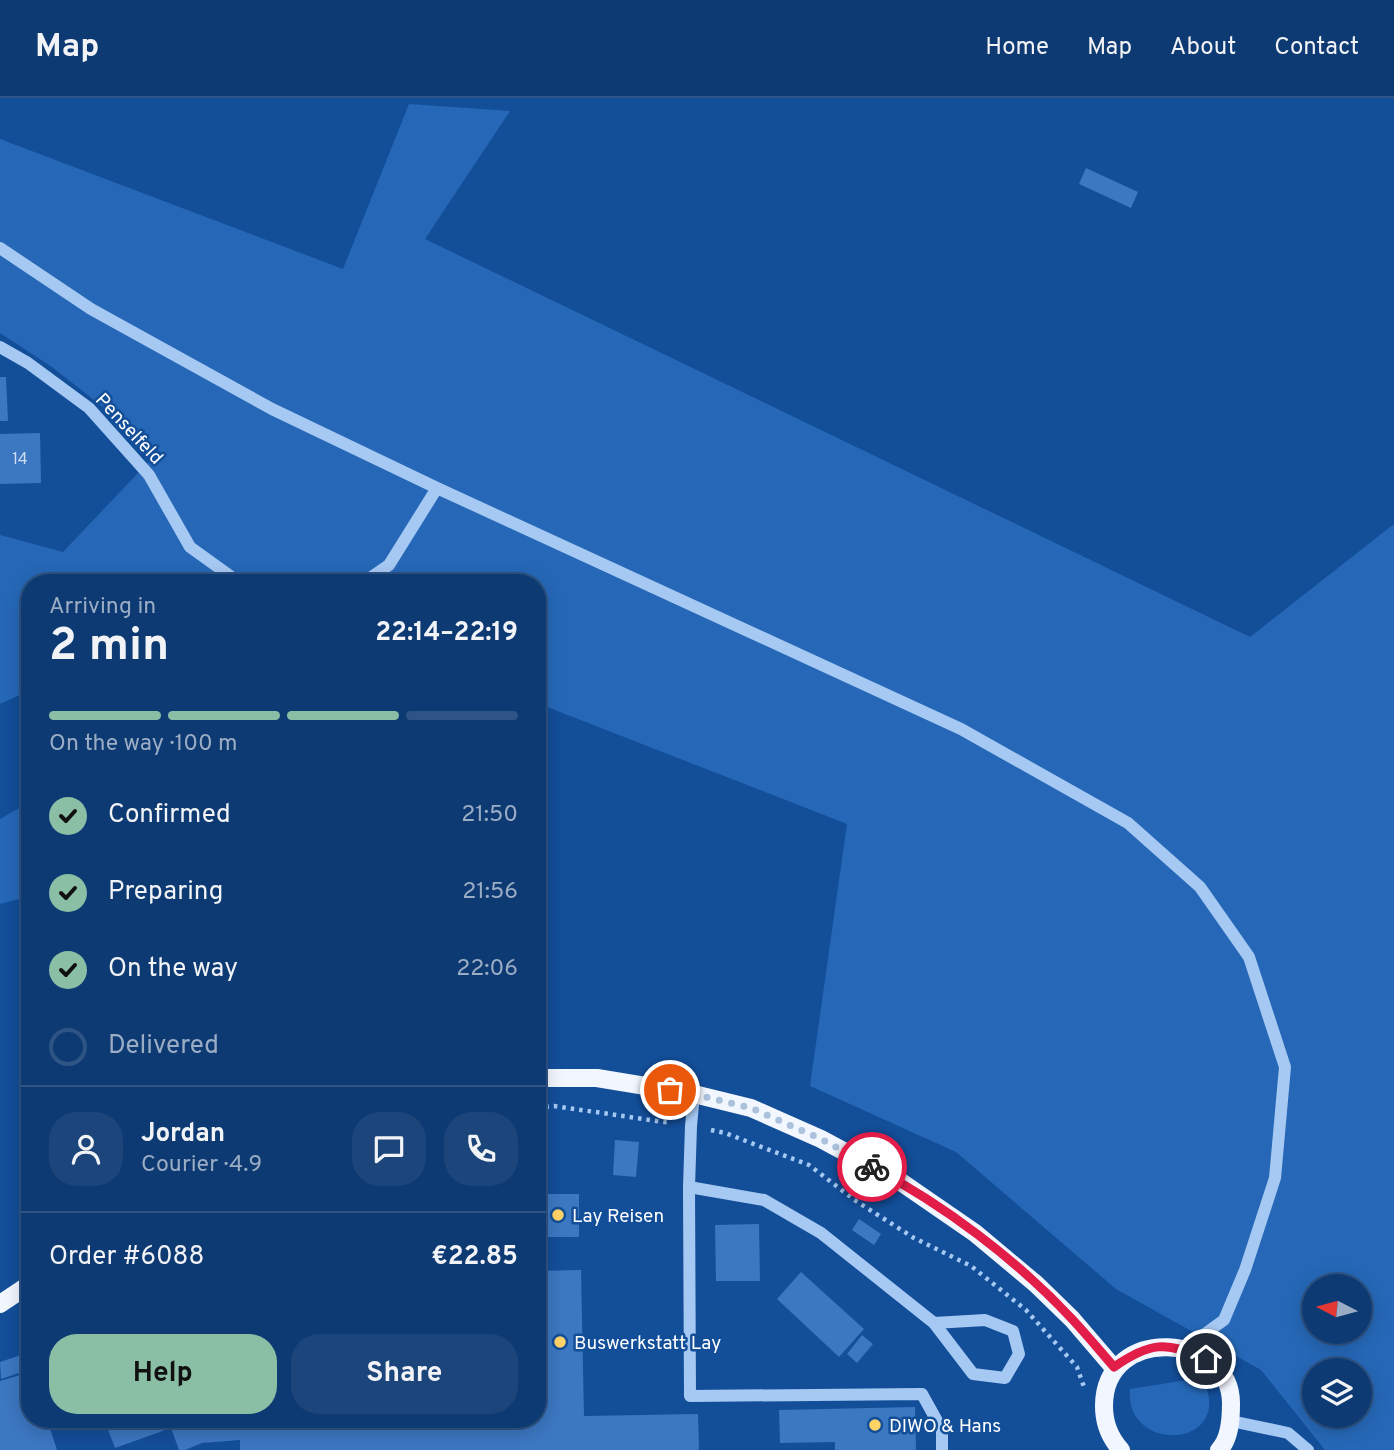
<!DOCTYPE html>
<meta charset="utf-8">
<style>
:root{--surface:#0e3a73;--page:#1c457b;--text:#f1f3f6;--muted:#9badc4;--line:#2e5485;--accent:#8abfa5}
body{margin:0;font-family:Overpass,sans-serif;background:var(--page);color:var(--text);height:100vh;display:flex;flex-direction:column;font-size:26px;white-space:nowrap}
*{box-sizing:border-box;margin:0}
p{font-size:23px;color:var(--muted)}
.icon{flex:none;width:38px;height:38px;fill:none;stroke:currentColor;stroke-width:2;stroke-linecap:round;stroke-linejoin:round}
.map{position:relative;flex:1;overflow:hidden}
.panel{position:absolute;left:21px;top:476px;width:525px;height:854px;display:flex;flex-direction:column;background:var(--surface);border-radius:28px;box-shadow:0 4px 18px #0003,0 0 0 2px var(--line)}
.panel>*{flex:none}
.needle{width:46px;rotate:276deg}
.controls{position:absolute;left:1302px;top:1176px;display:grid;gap:14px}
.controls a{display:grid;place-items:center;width:70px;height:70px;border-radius:50%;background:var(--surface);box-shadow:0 4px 18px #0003,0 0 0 2px var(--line);font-size:35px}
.pin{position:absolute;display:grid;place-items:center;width:60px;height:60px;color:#fff;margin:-30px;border:4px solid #fff;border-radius:50%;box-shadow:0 2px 7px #0007}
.courier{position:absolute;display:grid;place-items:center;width:70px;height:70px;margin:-35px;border:5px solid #e11d48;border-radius:50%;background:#fff;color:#222;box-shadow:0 2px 9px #0007}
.overview em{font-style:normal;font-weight:700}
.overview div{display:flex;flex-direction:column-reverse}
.overview{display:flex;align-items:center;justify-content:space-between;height:119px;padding:0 28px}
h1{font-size:46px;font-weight:700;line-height:52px}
.bar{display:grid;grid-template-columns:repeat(4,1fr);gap:10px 7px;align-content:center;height:84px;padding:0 28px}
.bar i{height:9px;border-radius:5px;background:var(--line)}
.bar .active{background:var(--accent)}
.bar p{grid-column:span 4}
.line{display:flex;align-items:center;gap:18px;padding:0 28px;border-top:2px solid var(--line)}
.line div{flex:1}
.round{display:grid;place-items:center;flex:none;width:74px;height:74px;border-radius:28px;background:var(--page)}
ol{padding:0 28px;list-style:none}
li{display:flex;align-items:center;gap:21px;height:77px}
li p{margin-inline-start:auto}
li .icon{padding:7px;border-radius:50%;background:var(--accent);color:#111;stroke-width:4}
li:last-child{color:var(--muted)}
li i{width:38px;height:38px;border:4px solid var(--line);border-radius:50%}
.action{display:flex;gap:14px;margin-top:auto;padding:14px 28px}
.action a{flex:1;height:80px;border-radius:28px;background:var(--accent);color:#111;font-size:28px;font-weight:700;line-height:80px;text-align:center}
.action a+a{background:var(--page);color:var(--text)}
header{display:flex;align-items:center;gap:42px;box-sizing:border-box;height:98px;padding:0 35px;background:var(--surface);border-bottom:2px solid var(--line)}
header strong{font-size:33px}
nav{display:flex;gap:38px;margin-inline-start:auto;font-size:24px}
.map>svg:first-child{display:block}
.green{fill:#2668b7;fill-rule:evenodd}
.building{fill:#3c77c1}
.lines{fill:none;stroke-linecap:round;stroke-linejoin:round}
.path{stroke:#a6c9f3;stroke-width:4.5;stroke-dasharray:3.5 5;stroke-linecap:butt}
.minor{stroke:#a6c9f3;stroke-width:12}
.major{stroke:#f2f7ff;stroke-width:18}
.done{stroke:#acc1db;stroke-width:7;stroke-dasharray:0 12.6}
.route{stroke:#e11d48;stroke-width:9}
.poi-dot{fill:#ffd368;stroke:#134e99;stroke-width:2.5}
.labels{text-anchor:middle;stroke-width:5;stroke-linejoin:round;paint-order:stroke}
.number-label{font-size:16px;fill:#ceddf0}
.street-label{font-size:19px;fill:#fff;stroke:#134e99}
.poi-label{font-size:19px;fill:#fff;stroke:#134e99;text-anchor:start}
</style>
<header>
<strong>Map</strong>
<nav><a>Home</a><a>Map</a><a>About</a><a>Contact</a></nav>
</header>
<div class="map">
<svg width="1394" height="1352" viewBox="0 0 1394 1352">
<rect width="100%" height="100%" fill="#134e99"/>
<path class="green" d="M 409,6 L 510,13 L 425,141 L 1250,539 L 1394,426 L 1394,1352 L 1325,1352 L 1261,1272 L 1116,1191 L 956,1054 L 810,988 L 847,726 L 537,605 L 537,485 L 30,485 L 30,592 L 0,606 L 0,437 L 63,454 L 159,353 L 52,269 L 0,235 L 0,41 L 343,171 ZM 1314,1188 L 1360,1188 L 1360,1234 L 1314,1234 ZM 1314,1272 L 1360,1272 L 1360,1318 L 1314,1318 Z
M 30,706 L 30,798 L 0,806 L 0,721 L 23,708 Z
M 1200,1280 C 1203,1284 1207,1290 1208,1295 C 1221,1352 1124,1352 1130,1291 Z"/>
<path class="building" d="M 1086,70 L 1138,94 L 1131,110 L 1079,86 Z
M 0,279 L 6,279 L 8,323 L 0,323 Z
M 40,335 L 41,385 L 0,386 L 0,336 Z
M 615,1042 L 639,1044 L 636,1079 L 613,1077 Z
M 537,1096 L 579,1096 L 579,1139 L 537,1139 Z
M 859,1121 L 881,1136 L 874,1147 L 852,1132 Z
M 759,1126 L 760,1183 L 716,1183 L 715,1127 Z
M 581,1172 L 584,1318 L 698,1316 L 699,1352 L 240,1352 L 240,1342 L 202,1345 L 185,1352 L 179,1352 L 171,1330 L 115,1350 L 104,1321 L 537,1321 L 537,1173 Z
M 801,1174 L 864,1231 L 839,1259 L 777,1201 Z
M 862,1237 L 873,1246 L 857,1265 L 847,1256 Z
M 24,1256 L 28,1272 L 1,1281 L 0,1264 Z
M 30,1274 L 30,1321 L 47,1321 L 57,1352 L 0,1352 L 0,1283 Z
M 915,1309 L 916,1352 L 835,1352 L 835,1344 L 780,1345 L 779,1312 Z"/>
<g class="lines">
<path class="path" d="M 537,1010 L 554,1008 L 671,1025
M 711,1032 L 725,1035 L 809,1067 L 856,1103 L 914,1140 L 971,1168 L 1026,1212 L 1077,1269 L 1084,1289"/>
<path class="minor" d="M 0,150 L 91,211 L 272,311 L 437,390 L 961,631 L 1128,725 L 1200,789 L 1249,859 L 1285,969 L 1275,1080 L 1245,1172 L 1224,1222 L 1184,1251
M 0,249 L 28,265 L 89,310 L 149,377 L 190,449 L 240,485
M 363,485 L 389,467 L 437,390
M 694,996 L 691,1028 L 689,1089 L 690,1298 L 922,1296 L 942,1332 L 942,1352
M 689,1089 L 764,1102 L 821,1135 L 934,1225 L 973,1276 L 1005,1280 L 1019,1256 L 1013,1233 L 985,1222 L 934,1225
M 1231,1323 L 1288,1335 L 1308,1352"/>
<path class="major" d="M 537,980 L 597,980 L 694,996 L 751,1010 L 821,1041 L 901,1084 L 975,1135 L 1036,1186 L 1072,1221 L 1114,1270
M 0,1206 L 30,1186
M 1121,1352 C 1110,1340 1104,1324 1104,1308 C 1104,1225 1232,1235 1231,1306 C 1231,1321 1230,1341 1219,1352"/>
</g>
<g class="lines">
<path class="done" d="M 670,992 L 694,996 L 751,1010 L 821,1041 L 872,1069"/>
<path class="route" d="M 872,1069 C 944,1107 1016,1161 1072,1221 C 1087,1237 1100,1253 1114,1269 C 1150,1244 1166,1243 1206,1261"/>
</g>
<g class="poi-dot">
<circle cx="558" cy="1117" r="7"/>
<circle cx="560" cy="1244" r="7"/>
<circle cx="875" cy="1327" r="7"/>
</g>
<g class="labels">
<g class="number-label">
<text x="20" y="366">14</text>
</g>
<g class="street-label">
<text transform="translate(130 330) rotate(47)" y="7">Penselfeld</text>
</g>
<g class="poi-label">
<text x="572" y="1124">Lay Reisen</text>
<text x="574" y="1251">Buswerkstatt Lay</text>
<text x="889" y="1334">DIWO &amp; Hans</text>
</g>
</g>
</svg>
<div class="controls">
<a><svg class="needle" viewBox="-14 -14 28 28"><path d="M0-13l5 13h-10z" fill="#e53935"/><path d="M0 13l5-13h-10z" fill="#9badc4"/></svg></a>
<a><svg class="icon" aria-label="layers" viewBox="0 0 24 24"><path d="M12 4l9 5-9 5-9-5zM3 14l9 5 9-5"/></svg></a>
</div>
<div class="pin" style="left:670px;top:992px;background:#ea580c"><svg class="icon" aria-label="bag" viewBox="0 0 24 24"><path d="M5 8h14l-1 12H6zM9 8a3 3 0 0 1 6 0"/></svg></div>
<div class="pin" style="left:1206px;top:1261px;background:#1f2937"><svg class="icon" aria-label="home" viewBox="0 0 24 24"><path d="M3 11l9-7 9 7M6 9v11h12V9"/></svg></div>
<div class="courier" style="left:872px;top:1069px"><svg class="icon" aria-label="bike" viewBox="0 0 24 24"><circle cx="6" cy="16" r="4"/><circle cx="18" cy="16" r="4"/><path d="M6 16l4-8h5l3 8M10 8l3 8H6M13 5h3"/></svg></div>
<section class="panel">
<div class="overview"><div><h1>2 min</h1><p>Arriving in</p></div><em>22:14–22:19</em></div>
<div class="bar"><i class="active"></i><i class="active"></i><i class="active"></i><i></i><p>On the way · 100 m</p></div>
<ol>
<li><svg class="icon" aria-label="check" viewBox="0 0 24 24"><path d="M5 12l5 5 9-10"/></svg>Confirmed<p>21:50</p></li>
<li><svg class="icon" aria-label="check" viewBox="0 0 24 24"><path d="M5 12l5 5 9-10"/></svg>Preparing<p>21:56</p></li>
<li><svg class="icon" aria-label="check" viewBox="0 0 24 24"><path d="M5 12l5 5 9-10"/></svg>On the way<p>22:06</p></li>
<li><i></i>Delivered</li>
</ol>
<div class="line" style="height:126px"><a class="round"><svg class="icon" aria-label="person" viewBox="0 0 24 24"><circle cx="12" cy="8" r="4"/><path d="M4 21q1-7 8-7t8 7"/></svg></a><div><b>Jordan</b><p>Courier · 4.9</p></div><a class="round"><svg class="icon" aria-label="chat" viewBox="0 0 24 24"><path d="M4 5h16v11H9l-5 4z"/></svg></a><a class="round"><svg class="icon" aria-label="phone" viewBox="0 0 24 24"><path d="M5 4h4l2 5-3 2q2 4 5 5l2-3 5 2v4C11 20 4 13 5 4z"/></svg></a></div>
<div class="line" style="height:91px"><div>Order #6088</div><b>€22.85</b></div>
<div class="action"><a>Help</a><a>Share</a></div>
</section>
</div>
